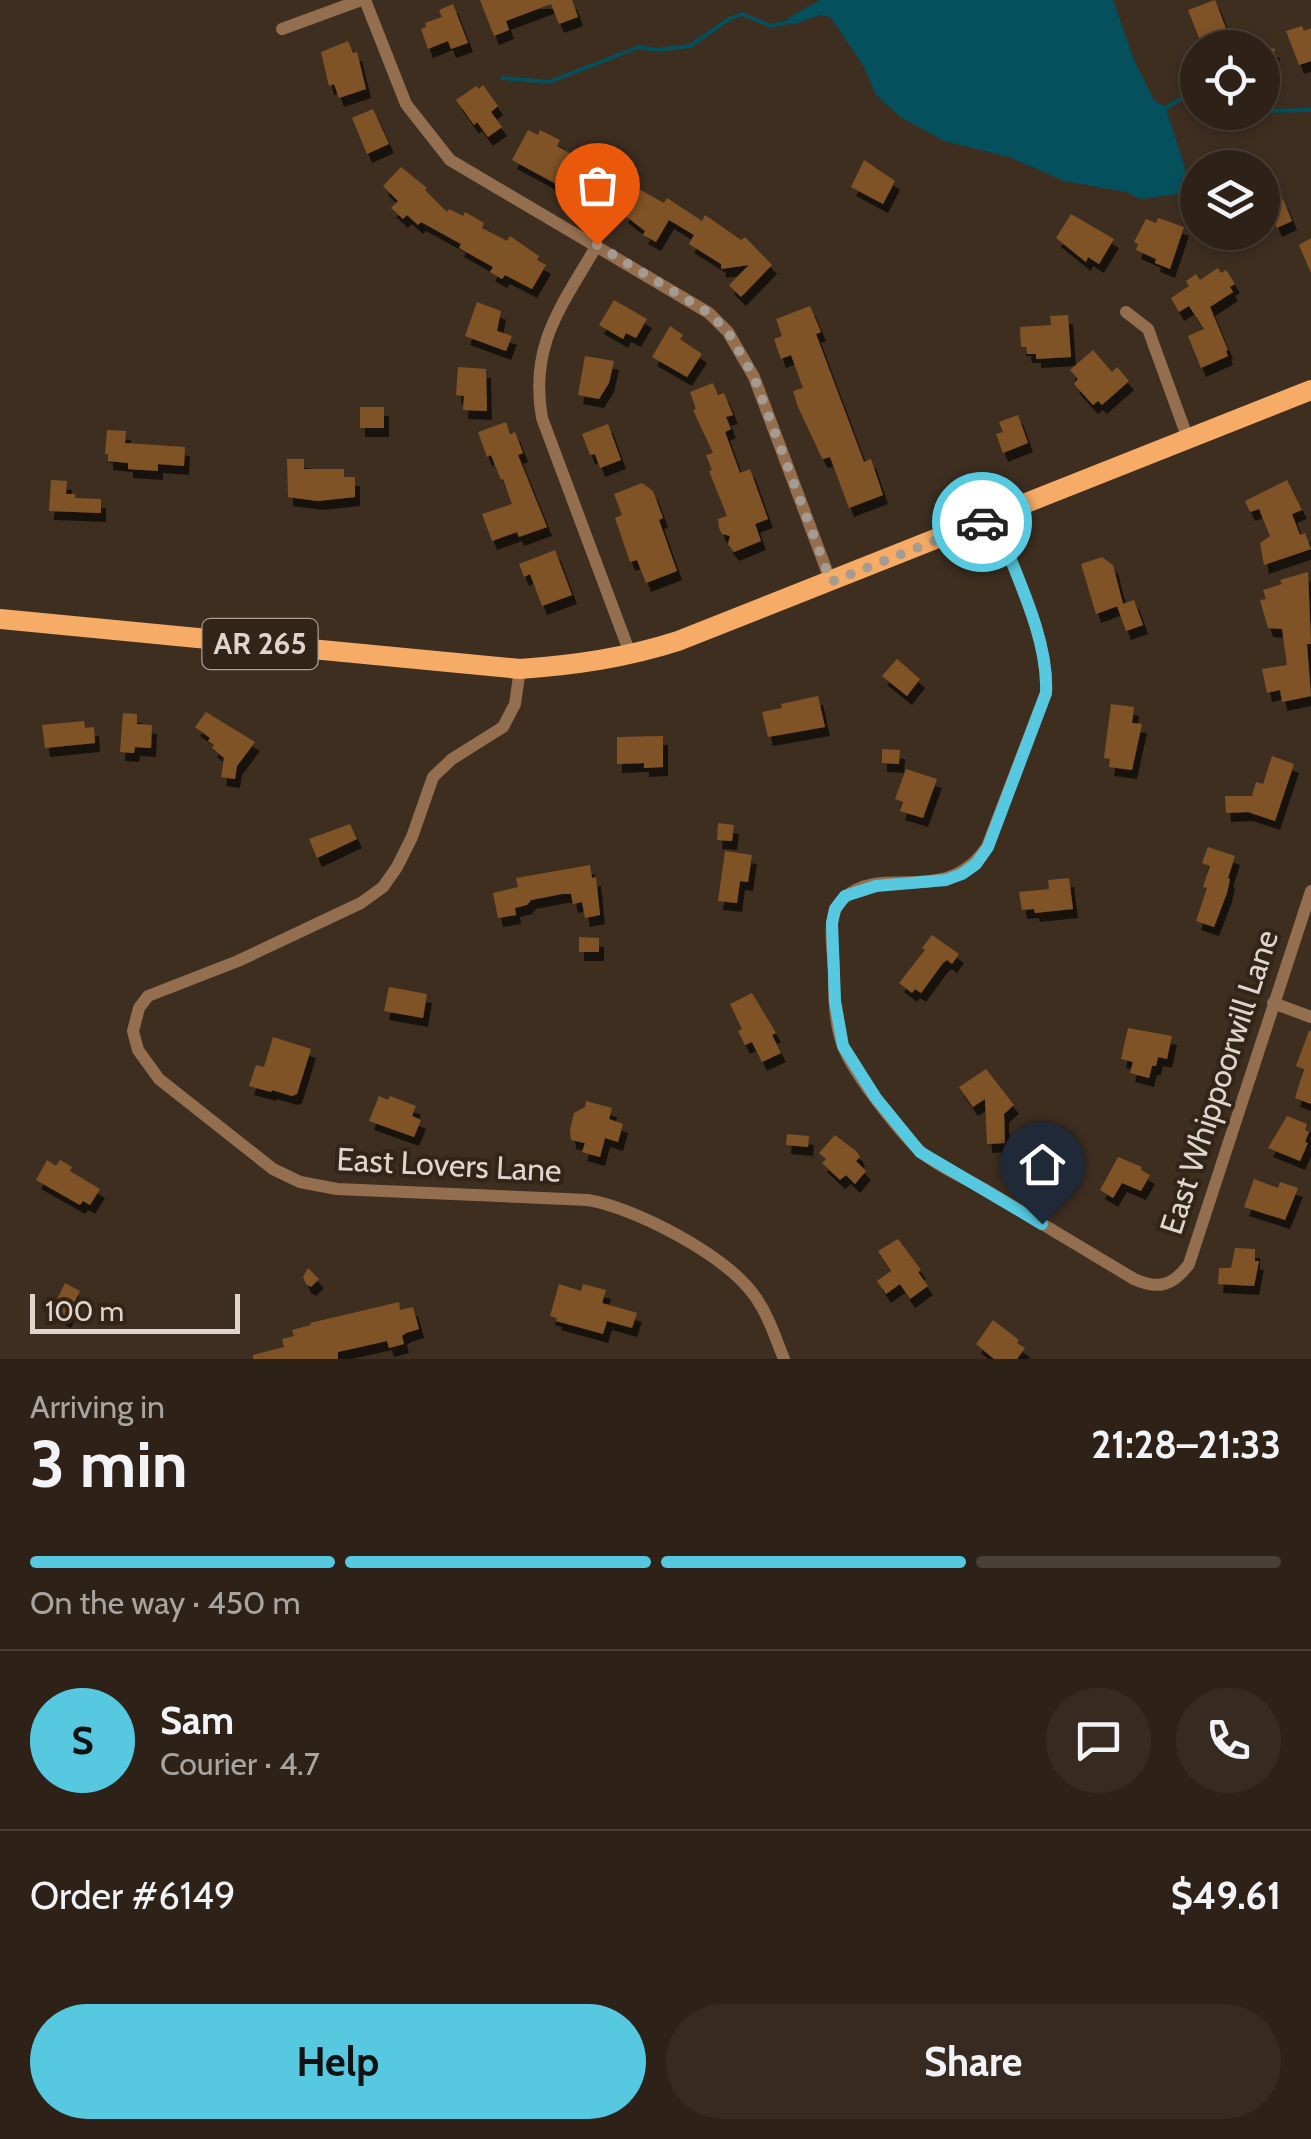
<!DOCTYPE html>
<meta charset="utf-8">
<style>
:root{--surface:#2e2218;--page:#362a21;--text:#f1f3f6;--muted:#a7a4a2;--line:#493f37;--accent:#56c9e0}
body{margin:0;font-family:Cabin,sans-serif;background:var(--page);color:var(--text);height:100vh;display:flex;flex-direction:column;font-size:38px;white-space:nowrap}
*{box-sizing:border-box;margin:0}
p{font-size:32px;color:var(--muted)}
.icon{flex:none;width:55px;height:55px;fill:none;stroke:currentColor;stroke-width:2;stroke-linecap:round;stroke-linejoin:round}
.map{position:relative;height:1359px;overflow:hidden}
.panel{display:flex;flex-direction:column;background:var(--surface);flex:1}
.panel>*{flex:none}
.fabs{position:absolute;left:1180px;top:30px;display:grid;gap:20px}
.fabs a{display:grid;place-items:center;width:100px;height:100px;border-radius:50%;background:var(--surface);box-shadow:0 5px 15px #0003,0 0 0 2px var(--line);font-size:50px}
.scale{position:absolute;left:30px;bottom:25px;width:210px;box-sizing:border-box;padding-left:10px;border:5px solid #dfd5cd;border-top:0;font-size:28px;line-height:35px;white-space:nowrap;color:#dfd5cd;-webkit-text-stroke:8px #322417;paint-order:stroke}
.pin{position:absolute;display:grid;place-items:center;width:85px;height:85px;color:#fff;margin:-102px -42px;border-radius:50% 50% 50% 0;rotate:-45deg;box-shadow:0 0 10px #0007}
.pin .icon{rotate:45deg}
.courier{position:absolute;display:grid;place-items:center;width:100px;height:100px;margin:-50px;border:8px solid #56c9e0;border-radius:50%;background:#fff;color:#222;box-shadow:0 2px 12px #0007}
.summary em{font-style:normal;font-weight:700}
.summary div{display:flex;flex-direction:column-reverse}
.summary{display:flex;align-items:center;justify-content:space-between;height:170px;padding:0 30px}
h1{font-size:65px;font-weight:700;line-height:75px}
.bar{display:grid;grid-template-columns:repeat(4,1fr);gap:15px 10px;align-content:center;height:120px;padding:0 30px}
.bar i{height:12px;border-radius:8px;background:var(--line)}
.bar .selected{background:var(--accent)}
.bar p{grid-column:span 4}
.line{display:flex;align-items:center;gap:25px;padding:0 30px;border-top:2px solid var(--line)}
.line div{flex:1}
.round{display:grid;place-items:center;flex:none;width:105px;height:105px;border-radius:52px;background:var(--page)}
.primary-button{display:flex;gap:20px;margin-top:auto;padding:20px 30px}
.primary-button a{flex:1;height:115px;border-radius:60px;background:var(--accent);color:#111;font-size:40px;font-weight:700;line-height:115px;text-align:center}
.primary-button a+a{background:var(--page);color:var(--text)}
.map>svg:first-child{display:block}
.water{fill:#05505d}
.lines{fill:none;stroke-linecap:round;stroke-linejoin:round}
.stream{stroke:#05505d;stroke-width:4}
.building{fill:#805326;filter:url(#shadow)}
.minor{stroke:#946f4f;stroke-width:12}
.primary{stroke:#f6ac66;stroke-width:20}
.done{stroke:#a69b90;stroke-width:10;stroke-dasharray:0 18}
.route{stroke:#56c9e0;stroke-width:12}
.labels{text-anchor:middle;stroke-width:8;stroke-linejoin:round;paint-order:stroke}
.shield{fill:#322417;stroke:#aba096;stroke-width:2.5}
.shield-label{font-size:30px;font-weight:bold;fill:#dfd5cd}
.street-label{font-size:32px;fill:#dfd5cd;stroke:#322417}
</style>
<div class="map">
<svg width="1311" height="1359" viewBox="0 0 1311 1359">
<defs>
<filter id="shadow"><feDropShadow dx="5" dy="9" stdDeviation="0" flood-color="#0009"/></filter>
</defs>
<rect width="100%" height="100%" fill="#3d2e20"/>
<path class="water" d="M 820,0 L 1113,0 L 1134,60 L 1154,100 L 1166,108 L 1189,181 L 1178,194 L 1140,199 L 1126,192 L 1064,181 L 1009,157 L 944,141 L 900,117 L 876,95 L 863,65 L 830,17 L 820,15 L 792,25 L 788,18 Z"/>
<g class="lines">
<path class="stream" d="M 503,78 L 549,82 L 639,47 L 656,50 L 690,46 L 729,19 L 742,14 L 771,26 L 792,21
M 1165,108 L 1183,98 L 1198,97
M 1262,111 L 1311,110"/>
</g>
<path class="building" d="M 480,0 L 572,0 L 578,17 L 559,24 L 551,4 L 506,21 L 509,30 L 494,36 Z
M 1215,0 L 1227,31 L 1256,38 L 1254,48 L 1237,48 L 1240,36 L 1203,48 L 1188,10 Z
M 453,4 L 468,43 L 451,49 L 448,41 L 428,49 L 421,29 L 426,27 L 425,23 L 442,17 L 439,10 Z
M 1302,26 L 1304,31 L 1311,28 L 1311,61 L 1299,65 L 1286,31 Z
M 348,41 L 353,53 L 357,52 L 366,89 L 339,98 L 334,84 L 329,86 L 321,52 Z
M 1262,46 L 1275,49 L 1267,85 L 1262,85 Z
M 483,85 L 498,106 L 491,112 L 502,127 L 488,137 L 477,122 L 474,125 L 456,100 L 476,86 L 479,89 Z
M 373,109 L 389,144 L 367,154 L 352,118 Z
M 528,130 L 538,135 L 540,130 L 560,140 L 557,146 L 587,163 L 595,150 L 599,152 L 633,173 L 628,183 L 664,203 L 667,198 L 702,221 L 705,215 L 741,240 L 745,237 L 772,265 L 741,297 L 729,285 L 749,265 L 721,269 L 721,264 L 689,244 L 694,235 L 669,220 L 656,242 L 643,235 L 645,231 L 623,214 L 631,201 L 612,204 L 597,196 L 593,203 L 579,195 L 589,178 L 568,166 L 558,185 L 512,160 Z
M 864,160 L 895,181 L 883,204 L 851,187 Z
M 401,167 L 427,188 L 425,190 L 447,212 L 449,209 L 463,216 L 465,212 L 484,223 L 482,228 L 507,241 L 510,236 L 539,256 L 537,260 L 546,265 L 532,289 L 505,275 L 502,279 L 490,272 L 493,267 L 459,248 L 461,244 L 421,222 L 418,225 L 407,215 L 403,219 L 391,208 L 398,201 L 383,186 Z
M 1283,199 L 1292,221 L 1277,228 L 1267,205 Z
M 1071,214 L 1114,239 L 1099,264 L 1088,257 L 1086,262 L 1056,238 Z
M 1158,218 L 1184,227 L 1170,269 L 1155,263 L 1156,259 L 1136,250 L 1138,244 L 1134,242 L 1146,219 L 1156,223 Z
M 1311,238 L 1311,273 L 1299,245 Z
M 1218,268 L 1221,273 L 1226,270 L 1235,284 L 1230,287 L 1233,292 L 1210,307 L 1228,350 L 1226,351 L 1228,356 L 1201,368 L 1188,336 L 1204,329 L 1189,306 L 1179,312 L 1171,298 L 1189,286 L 1186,281 L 1196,274 L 1200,280 Z
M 614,300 L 647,319 L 636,338 L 626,333 L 623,339 L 599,325 Z
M 477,302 L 501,311 L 497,331 L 512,336 L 506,351 L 465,336 Z
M 810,306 L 821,332 L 816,334 L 864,462 L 871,459 L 883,495 L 849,508 L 830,457 L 823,459 L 821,456 L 798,407 L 793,391 L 803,388 L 791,355 L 781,359 L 774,339 L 782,336 L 776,319 Z
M 1068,315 L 1071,357 L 1036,359 L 1036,354 L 1027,354 L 1026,347 L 1021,347 L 1020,327 L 1051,325 L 1050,316 Z
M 670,326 L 683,335 L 680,339 L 702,354 L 687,377 L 652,357 Z
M 1093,350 L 1112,372 L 1117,367 L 1129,381 L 1102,405 L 1098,401 L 1093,405 L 1074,384 L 1078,379 L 1070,370 Z
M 585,356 L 614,361 L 609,383 L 599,399 L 578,395 Z
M 458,367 L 486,369 L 487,411 L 463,410 L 464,396 L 456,395 Z
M 713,383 L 718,395 L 724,393 L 733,415 L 726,417 L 731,429 L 725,432 L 740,473 L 750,469 L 768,519 L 755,524 L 761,541 L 734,552 L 728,544 L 730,536 L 722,534 L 719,528 L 718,519 L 727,516 L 709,471 L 712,470 L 706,455 L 713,453 L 693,410 L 696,409 L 690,392 Z
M 360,407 L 384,407 L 384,428 L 360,428 Z
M 1018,415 L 1028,443 L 1003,453 L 996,434 L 1003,432 L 999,422 Z
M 506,422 L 510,434 L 515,432 L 523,453 L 518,455 L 547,527 L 519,537 L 517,532 L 492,541 L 482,514 L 512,504 L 503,479 L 501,480 L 491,455 L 487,457 L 478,432 Z
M 608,424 L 621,460 L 600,468 L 595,454 L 590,455 L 582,434 Z
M 107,430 L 126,431 L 125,443 L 185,447 L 184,466 L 158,464 L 158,471 L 128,469 L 128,463 L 108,461 L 108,454 L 105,454 Z
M 287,459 L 304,459 L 304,469 L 344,469 L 344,477 L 355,477 L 355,497 L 318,501 L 288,497 Z
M 51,480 L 67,481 L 66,494 L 75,494 L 75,498 L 101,499 L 101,513 L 49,511 Z
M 1287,480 L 1302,510 L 1292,514 L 1300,535 L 1305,533 L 1311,549 L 1264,565 L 1260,543 L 1270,536 L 1259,509 L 1250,512 L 1245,501 Z
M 642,483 L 653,491 L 663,518 L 659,520 L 677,571 L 646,583 L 637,560 L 630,562 L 615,518 L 622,515 L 614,494 Z
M 555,550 L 572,595 L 542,606 L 530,574 L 524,577 L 519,564 Z
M 1102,557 L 1113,565 L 1123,604 L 1096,614 L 1081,564 Z
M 1308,572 L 1311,644 L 1307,644 L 1311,696 L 1282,702 L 1280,690 L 1267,693 L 1262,669 L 1287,665 L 1282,629 L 1268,628 L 1260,600 L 1266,599 L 1263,590 L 1282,584 L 1280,580 Z
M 1134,600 L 1143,625 L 1126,631 L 1117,606 Z
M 897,659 L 920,679 L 907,696 L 882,676 Z
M 818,696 L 825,727 L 768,737 L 762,712 L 782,708 L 781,704 Z
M 1111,704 L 1134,707 L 1132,723 L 1142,724 L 1132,770 L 1109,767 L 1110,759 L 1104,758 Z
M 206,712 L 255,742 L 237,766 L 235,779 L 221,777 L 224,758 L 212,748 L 214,745 L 208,741 L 210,738 L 195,727 Z
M 123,713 L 137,714 L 137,724 L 152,725 L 151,748 L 135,747 L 134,753 L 120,752 Z
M 84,721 L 85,728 L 94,727 L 95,743 L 45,748 L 42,725 Z
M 663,736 L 663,767 L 644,768 L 644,763 L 617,764 L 617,737 Z
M 882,749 L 900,750 L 899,764 L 882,763 Z
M 1272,756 L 1294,764 L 1275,821 L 1248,812 L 1226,813 L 1225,796 L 1252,796 L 1256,782 L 1263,784 Z
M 906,769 L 937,779 L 923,818 L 900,811 L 903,802 L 895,799 Z
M 718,823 L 734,825 L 732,841 L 717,840 Z
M 350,824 L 357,839 L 317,858 L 309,839 Z
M 1208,847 L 1235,856 L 1228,878 L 1230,879 L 1227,893 L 1214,927 L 1196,921 L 1207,888 L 1203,887 L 1210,866 L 1202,863 Z
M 725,851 L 752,855 L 748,882 L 740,881 L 737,903 L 718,901 Z
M 590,865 L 592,878 L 596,877 L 600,915 L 585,918 L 582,902 L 573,904 L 571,894 L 562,894 L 531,900 L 527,905 L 515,908 L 516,915 L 498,918 L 493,893 L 518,887 L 516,878 Z
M 1069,878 L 1073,909 L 1035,913 L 1034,909 L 1022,910 L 1019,892 L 1049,889 L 1048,880 Z
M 932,935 L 959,954 L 952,964 L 947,960 L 943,963 L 921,993 L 915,989 L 912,993 L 899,983 L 925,950 L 922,948 Z
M 579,937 L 599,938 L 599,952 L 579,952 Z
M 389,987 L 427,994 L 423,1018 L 384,1011 Z
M 752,993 L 776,1033 L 772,1035 L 781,1053 L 762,1062 L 752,1042 L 745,1045 L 738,1031 L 742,1029 L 730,1004 Z
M 1128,1028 L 1172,1036 L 1167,1059 L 1158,1057 L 1156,1066 L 1152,1066 L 1149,1078 L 1130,1073 L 1133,1062 L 1121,1059 Z
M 1309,1031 L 1311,1031 L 1311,1104 L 1295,1098 L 1304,1069 L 1296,1066 Z
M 273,1037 L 311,1049 L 297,1094 L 292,1096 L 272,1090 L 271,1092 L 249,1086 L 256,1065 L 264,1067 Z
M 986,1069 L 1014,1105 L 1004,1114 L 1005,1143 L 987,1144 L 985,1099 L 973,1107 L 959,1087 Z
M 379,1096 L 388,1100 L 390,1096 L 416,1106 L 412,1116 L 421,1120 L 414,1137 L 369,1121 Z
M 586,1101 L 612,1108 L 609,1119 L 623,1124 L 618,1142 L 605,1138 L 600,1157 L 582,1152 L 585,1143 L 571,1140 L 570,1130 L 574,1113 L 585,1107 Z
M 1287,1116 L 1307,1124 L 1305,1130 L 1309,1132 L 1305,1142 L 1308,1143 L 1300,1161 L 1268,1148 Z
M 787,1134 L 809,1136 L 808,1147 L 786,1145 Z
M 835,1135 L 857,1152 L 860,1157 L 856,1161 L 866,1171 L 855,1184 L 846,1175 L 840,1180 L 822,1163 L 826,1159 L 819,1153 Z
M 1118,1157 L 1142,1167 L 1141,1170 L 1150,1175 L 1141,1191 L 1122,1183 L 1113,1198 L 1100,1190 Z
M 47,1160 L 56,1166 L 60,1160 L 72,1167 L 70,1171 L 100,1189 L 90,1205 L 83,1201 L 80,1205 L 36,1180 Z
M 1254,1179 L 1278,1188 L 1280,1182 L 1298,1188 L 1285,1220 L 1244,1207 Z
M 898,1239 L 921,1270 L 918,1272 L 928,1286 L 910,1299 L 900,1284 L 886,1294 L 877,1281 L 891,1271 L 878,1251 Z
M 1235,1248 L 1255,1249 L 1255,1261 L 1259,1261 L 1254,1286 L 1218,1284 L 1219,1268 L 1231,1268 Z
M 308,1268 L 319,1279 L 311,1287 L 306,1284 L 303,1277 Z
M 65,1283 L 80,1291 L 66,1319 L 51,1312 Z
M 559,1284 L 581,1291 L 583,1284 L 606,1290 L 602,1303 L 637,1313 L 632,1328 L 607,1321 L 603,1334 L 556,1321 L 557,1318 L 550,1316 Z
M 399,1302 L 400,1310 L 413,1307 L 419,1329 L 406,1333 L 402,1336 L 404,1344 L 389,1348 L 387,1341 L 338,1352 L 338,1359 L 253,1359 L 253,1355 L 284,1347 L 282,1339 L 294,1336 L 292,1330 L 311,1325 L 310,1323 Z
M 993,1320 L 1019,1340 L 1017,1343 L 1025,1348 L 1017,1359 L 994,1359 L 976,1344 Z"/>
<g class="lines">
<path class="minor" d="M 365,0 L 406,104 L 450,160 L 709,313 L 728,332 L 754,377 L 831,582
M 282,29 L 361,0
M 597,245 C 562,306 529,344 542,418 L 631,656
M 1126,312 L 1148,329 L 1188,439
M 994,517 C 1013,569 1049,638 1046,693 L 987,847 C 944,909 883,862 844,898 C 825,914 833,948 834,970 C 834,994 834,1023 843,1046 C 853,1073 897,1129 919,1150 C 936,1166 963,1177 984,1189 C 1034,1219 1084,1249 1134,1279 C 1158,1290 1173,1286 1189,1264 L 1311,891
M 520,669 L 515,704 L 503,727 L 452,759 L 433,777 L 412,837 L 397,867 L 383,887 L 361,903 L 238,961 L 148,996 L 139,1008 L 133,1031 L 138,1050 L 159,1079 L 273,1169 L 300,1182 L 337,1189 L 588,1200 C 636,1208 725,1255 754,1295 C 768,1314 775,1337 784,1359
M 1273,1003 L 1311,1017"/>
<path class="primary" d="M 0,619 L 520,669 C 575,665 625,658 678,641 L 1311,390"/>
</g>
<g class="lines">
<path class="done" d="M 597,245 L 709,313 L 728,332 L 754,377 L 831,582 L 982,522"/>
<path class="route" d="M 982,522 L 994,517 C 1013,570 1049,637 1046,693 L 988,847 L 976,864 L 962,874 L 946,880 L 876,886 L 845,896 L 835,909 L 832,923 L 835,1001 L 843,1046 L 876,1098 L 920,1152 L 1042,1224"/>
</g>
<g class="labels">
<rect class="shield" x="202.5" y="619" width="115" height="50" rx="8"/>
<g class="shield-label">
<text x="260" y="654">AR 265</text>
</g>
<g class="street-label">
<text transform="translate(1219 1082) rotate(-72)" y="11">East Whippoorwill Lane</text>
<text transform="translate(449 1165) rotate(3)" y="11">East Lovers Lane</text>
</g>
</g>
</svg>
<div class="fabs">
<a><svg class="icon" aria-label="locate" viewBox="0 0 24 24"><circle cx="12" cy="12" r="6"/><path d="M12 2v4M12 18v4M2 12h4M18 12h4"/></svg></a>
<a><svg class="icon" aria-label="layers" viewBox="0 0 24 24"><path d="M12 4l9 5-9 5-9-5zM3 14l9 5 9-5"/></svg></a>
</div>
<div class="scale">100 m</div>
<div class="pin" style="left:597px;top:245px;background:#ea580c"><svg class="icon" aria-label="bag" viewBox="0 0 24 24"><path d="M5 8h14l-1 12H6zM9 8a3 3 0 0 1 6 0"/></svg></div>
<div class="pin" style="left:1042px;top:1224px;background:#1f2937"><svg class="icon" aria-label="home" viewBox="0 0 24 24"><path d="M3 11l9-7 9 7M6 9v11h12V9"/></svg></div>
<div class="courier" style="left:982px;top:522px"><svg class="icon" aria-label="car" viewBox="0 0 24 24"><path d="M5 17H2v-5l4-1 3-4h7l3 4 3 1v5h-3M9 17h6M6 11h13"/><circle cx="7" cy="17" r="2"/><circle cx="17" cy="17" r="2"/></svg></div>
</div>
<section class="panel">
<div class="summary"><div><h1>3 min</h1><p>Arriving in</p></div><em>21:28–21:33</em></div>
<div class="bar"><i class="selected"></i><i class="selected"></i><i class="selected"></i><i></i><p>On the way · 450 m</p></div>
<div class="line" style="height:180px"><b class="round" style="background:var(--accent);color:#111">S</b><div><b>Sam</b><p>Courier · 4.7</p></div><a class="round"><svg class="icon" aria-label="chat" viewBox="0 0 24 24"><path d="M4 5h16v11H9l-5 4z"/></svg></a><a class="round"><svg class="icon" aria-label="phone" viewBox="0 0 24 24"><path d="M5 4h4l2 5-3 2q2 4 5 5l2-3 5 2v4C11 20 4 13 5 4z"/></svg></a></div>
<div class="line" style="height:130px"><div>Order #6149</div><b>$49.61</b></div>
<div class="primary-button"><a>Help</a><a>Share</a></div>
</section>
